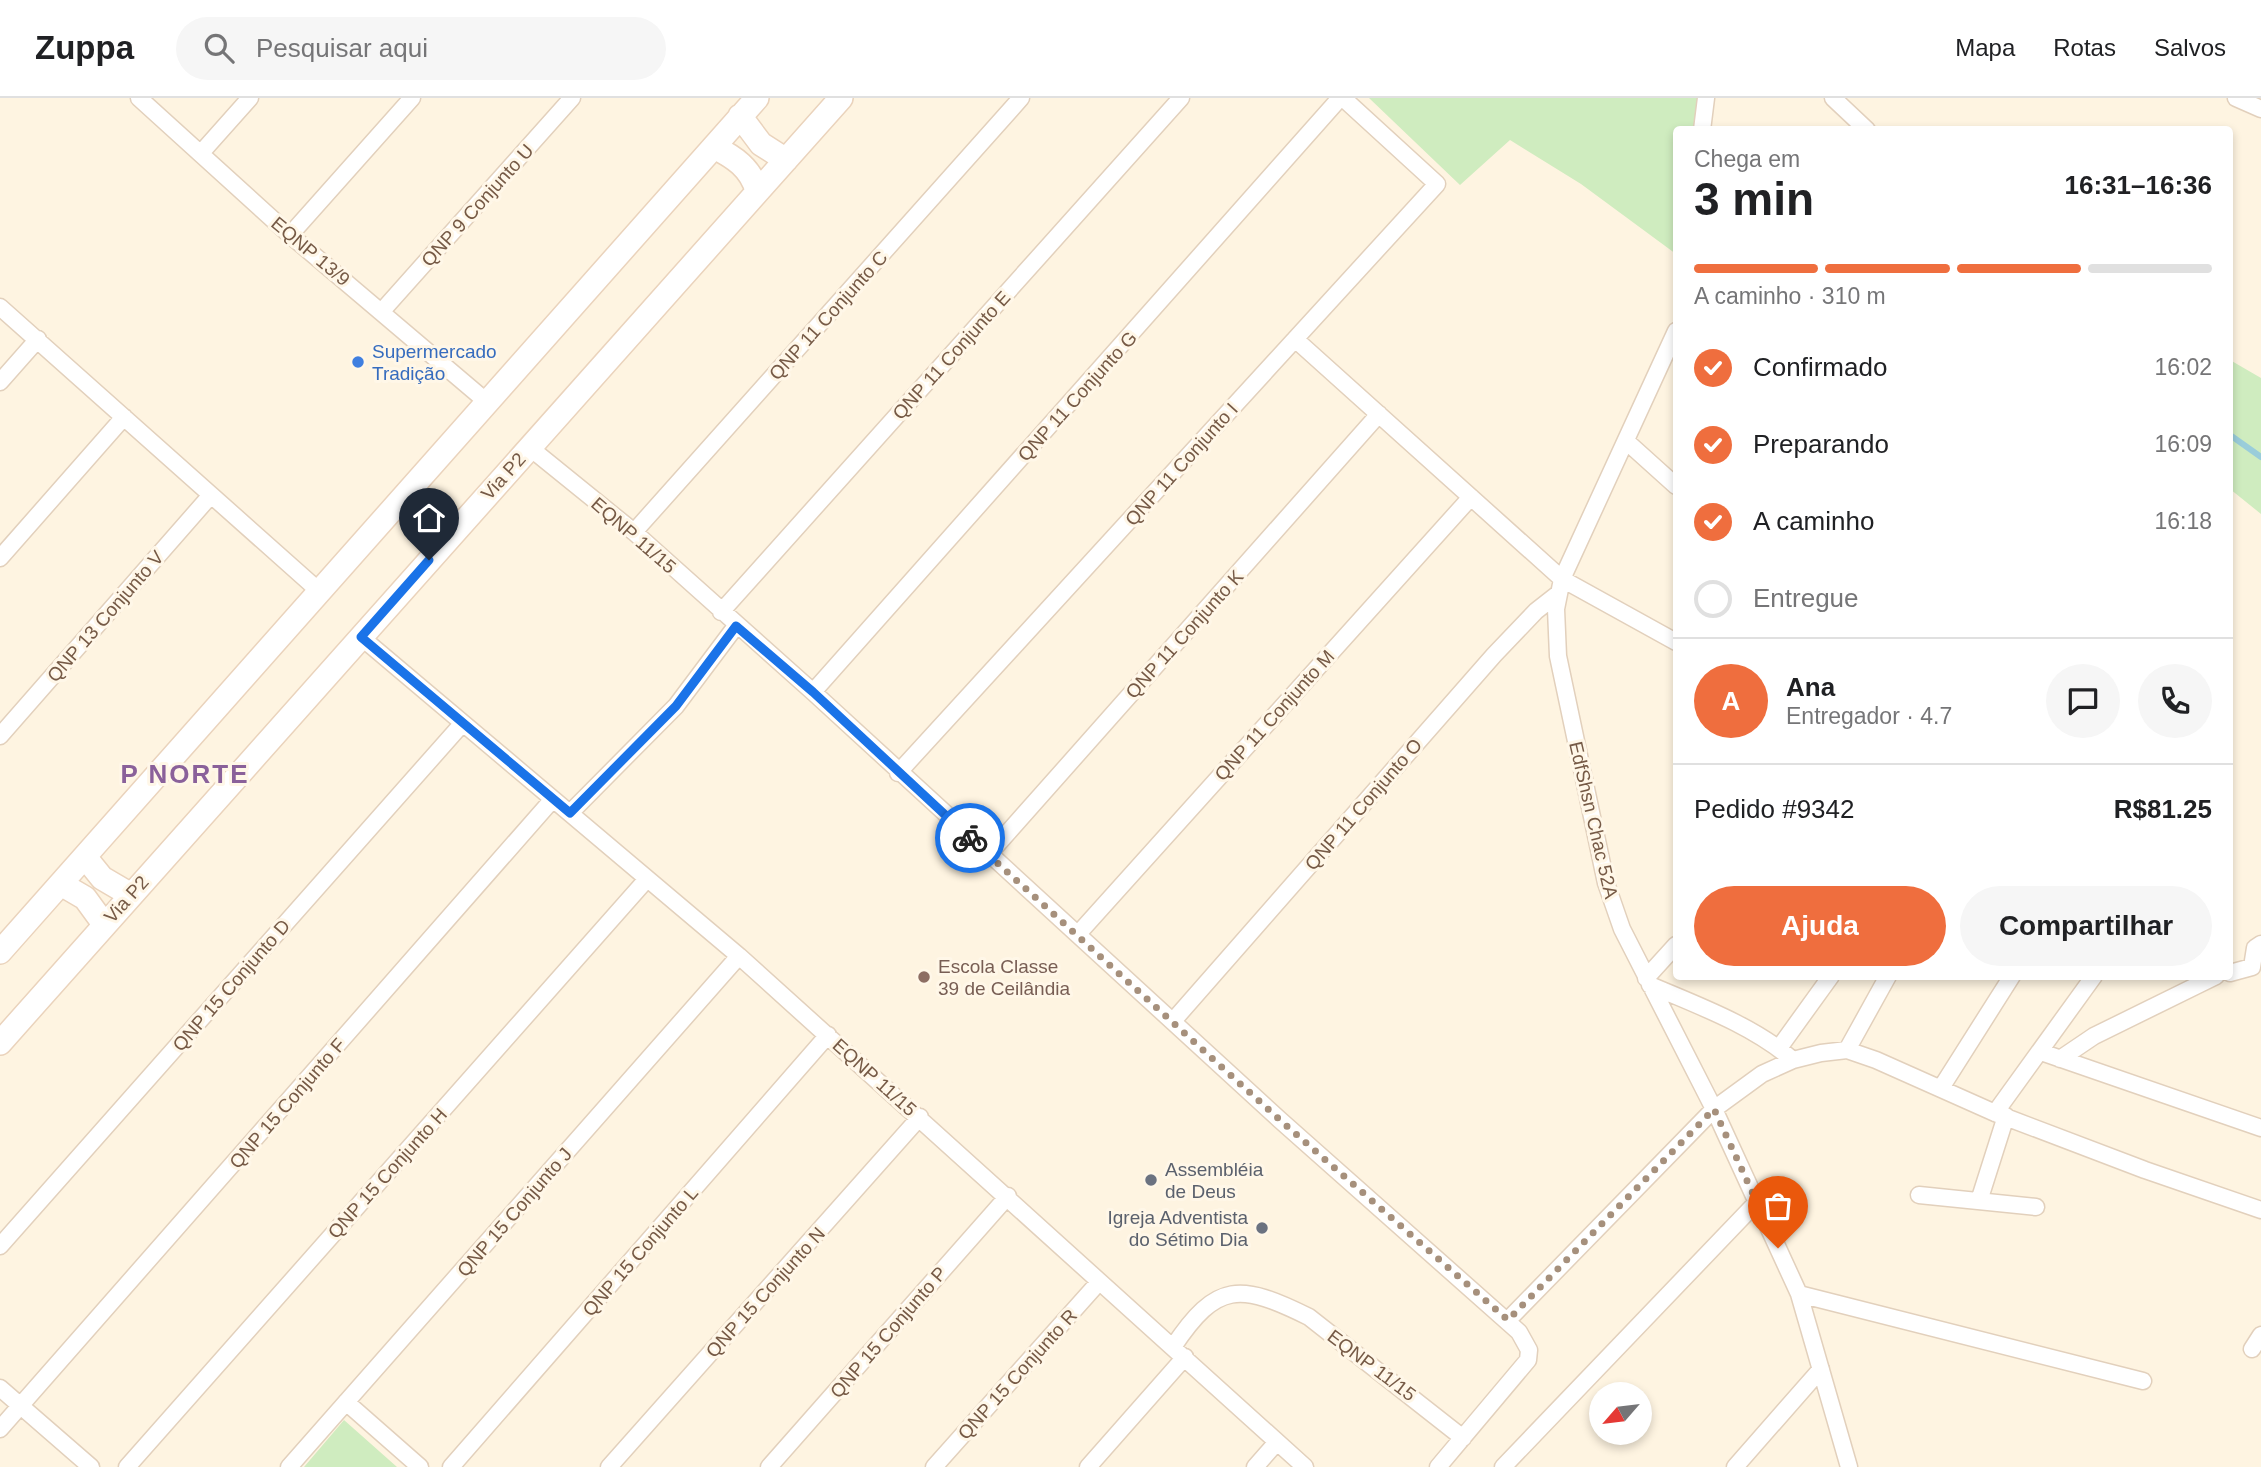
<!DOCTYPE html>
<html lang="pt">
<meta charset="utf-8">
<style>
:root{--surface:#fff;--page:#f6f6f6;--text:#202124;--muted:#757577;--line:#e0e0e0;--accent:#ef6e3e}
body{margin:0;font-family:Helvetica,sans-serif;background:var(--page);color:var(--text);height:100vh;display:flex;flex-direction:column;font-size:26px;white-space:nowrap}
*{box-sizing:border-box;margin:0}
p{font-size:23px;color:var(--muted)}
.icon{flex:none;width:38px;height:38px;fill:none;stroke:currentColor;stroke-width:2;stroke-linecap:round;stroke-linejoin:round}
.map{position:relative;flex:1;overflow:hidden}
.details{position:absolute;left:1673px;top:28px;width:560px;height:854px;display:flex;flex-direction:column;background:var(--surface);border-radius:7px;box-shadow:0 4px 10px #0003}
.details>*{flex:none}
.needle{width:46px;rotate:242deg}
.tools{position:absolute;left:1589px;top:1284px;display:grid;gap:14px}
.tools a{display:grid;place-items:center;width:63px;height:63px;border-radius:50%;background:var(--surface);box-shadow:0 4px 10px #0003;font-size:35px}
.pin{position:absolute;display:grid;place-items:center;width:60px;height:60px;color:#fff;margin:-72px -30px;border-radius:50% 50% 50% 0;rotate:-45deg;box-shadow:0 0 7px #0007}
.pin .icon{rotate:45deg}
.courier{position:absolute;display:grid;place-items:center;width:70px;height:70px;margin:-35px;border:5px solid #1a73e8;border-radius:50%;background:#fff;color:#222;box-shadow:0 2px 9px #0007}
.headline em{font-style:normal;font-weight:800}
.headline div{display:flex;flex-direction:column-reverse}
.headline{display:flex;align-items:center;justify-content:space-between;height:119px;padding:0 21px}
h1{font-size:46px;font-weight:800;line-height:52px}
.bar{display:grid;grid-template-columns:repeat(4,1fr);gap:10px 7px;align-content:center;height:84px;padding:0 21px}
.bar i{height:9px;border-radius:5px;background:var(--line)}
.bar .current{background:var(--accent)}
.bar p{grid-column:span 4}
.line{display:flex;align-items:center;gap:18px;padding:0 21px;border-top:2px solid var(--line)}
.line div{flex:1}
.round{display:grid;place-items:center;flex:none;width:74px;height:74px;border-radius:37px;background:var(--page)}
ol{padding:0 21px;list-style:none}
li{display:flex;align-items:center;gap:21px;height:77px}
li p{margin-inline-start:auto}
li .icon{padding:7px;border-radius:50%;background:var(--accent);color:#fff;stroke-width:4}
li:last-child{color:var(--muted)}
li i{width:38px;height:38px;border:4px solid var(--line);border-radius:50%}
.cta{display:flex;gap:14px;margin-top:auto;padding:14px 21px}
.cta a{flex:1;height:80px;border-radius:42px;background:var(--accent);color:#fff;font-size:28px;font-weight:800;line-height:80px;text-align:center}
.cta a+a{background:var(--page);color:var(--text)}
header{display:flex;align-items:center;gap:42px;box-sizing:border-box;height:98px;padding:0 35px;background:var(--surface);border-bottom:2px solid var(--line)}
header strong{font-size:33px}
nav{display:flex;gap:38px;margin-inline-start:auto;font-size:24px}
.search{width:490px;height:63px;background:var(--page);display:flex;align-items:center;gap:18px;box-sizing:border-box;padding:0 24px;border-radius:38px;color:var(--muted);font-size:26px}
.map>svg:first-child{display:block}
.green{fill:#cfecbf}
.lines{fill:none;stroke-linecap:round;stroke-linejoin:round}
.stream{stroke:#9acdda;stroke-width:6}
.street-casing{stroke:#e2d0bc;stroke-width:19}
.secondary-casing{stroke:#ead3bc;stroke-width:26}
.street{stroke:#fff;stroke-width:16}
.secondary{stroke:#fff;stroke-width:23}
.done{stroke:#a6907c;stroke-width:7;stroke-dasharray:0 12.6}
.route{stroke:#1a73e8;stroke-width:9}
.shop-dot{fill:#3f7fe0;stroke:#fff7e8;stroke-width:2.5}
.education-dot{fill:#8d6e63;stroke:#fff7e8;stroke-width:2.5}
.worship-dot{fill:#6b7280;stroke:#fff7e8;stroke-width:2.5}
.labels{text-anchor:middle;stroke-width:6;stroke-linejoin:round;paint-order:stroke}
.street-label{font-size:19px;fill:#765a46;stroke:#fff7e8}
.shop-label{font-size:19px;fill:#366cbe;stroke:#fff7e8;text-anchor:start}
.education-label{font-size:19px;fill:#785e54;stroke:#fff7e8;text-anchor:start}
.worship-label{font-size:19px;fill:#5b616d;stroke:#fff7e8;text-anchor:start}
.district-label{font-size:26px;font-weight:bold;letter-spacing:2px;fill:#8a619a;stroke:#fff7e8}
</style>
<header>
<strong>Zuppa</strong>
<div class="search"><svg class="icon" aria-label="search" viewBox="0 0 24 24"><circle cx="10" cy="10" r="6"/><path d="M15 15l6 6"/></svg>Pesquisar aqui</div>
<nav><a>Mapa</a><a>Rotas</a><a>Salvos</a></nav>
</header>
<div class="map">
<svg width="2261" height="1369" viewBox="0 0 2261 1369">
<rect width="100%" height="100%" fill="#fef4e1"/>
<path class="green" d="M 1369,0 L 1711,0 L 1711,31 L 1676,32 L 1676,156 L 1581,86 L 1510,42 L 1460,87 Z
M 2230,262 L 2261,280 L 2261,416 L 2230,391 Z
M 344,1322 L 397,1369 L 304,1369 Z"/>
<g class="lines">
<path class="stream" d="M 2230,337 L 2261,359"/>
<defs>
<path id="street" d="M 139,0 L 290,137 L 487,304
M 1833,0 L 1867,32
M 2236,0 L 2261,11
M 1702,32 L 1706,0
M 201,55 L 250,0
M 290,137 L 412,0
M 0,209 L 319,493
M 382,213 L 572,0
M 1676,233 L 1562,481 L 1556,511 L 1558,558 L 1606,785 L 1622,831 L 1714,1011 L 1799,1196 L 1849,1369
M 1295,241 L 1562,481 L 1676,544
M 0,284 L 38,241
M 1626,343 L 1676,388
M 529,349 L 634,434 L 813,594 L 1280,1022 L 1519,1234 L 1529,1252 L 1528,1262 L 1438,1369
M 634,434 L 1021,0
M 0,460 L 124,319
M 721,514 L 1181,0
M 361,539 L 739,858 L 1305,1369
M 813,594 L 1340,0
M 0,638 L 211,397
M 898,675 L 1437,86 L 1343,0
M 570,715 L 676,608 L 736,528
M 988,757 L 1379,316
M 1078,836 L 1471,399
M 2230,875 L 2252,869 L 2255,850 L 2261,846
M 1646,880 L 1676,847
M 1650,887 C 1699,908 1752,927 1793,962
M 1173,923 L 1494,557 L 1536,513 L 1559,495
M 1779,950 L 1831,878
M 1847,952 L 1888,878
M 2041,954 L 2261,1030
M 2060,961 L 2094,938 L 2216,878
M 1941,990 L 2012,878
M 1995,1015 L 2094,878
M 1919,1097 L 2036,1109
M 1979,1103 L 2006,1018
M 0,1148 L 462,626
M 1799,1196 L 2143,1283
M 1508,1222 L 1714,1011 L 1762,976 L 1793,962 L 1821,955 L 1847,952 L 1876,962 L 1995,1015 L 2145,1072 L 2261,1112
M 1173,1249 C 1217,1183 1240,1185 1309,1219 L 1463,1340
M 2252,1251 L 2261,1237
M 0,1290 L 91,1369
M 346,1304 L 420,1369
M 0,1331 L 553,701
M 127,1369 L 647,781
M 289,1369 L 739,858
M 451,1369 L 828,937
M 609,1369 L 920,1019
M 769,1369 L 1008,1098
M 934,1369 L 1099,1184
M 1088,1369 L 1185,1259
M 1255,1369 L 1277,1344
M 1503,1369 L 1756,1105
M 1735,1369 L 1821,1271"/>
<path id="secondary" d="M 740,18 L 761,46 L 786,62
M 714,49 C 734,59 751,70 757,93
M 85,759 L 102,780 L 131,797
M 61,786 L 85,800 L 104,826
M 0,854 L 757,0
M 0,945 L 841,0"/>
</defs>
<use href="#street" class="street-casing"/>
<use href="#secondary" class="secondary-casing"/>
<use href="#street" class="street"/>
<use href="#secondary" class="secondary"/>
</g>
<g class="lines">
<path class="done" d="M 970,740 L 1280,1022 L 1508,1222 L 1714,1011 L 1778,1150"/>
<path class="route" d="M 429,462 L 361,539 L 570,715 L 676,608 L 736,528 L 813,594 L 970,740"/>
</g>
<circle class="shop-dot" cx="358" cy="264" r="7"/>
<circle class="education-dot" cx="924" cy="879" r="7"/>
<g class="worship-dot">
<circle cx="1151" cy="1082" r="7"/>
<circle cx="1262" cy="1130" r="7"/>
</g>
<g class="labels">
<g class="street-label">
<text transform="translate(477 107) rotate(-48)" y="7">QNP 9 Conjunto U</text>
<text transform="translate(311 153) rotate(40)" y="7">EQNP 13/9</text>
<text transform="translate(828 217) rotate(-48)" y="7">QNP 11 Conjunto C</text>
<text transform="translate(951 257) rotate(-48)" y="7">QNP 11 Conjunto E</text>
<text transform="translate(1077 298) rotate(-48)" y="7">QNP 11 Conjunto G</text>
<text transform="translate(1181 366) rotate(-48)" y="7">QNP 11 Conjunto I</text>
<text transform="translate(503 378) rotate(-48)" y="7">Via P2</text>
<text transform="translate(634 437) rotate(41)" y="7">EQNP 11/15</text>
<text transform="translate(105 518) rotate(-49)" y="7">QNP 13 Conjunto V</text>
<text transform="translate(1184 536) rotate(-48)" y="7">QNP 11 Conjunto K</text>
<text transform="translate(1274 617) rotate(-48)" y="7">QNP 11 Conjunto M</text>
<text transform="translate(1363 706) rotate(-49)" y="7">QNP 11 Conjunto O</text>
<text transform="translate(1594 722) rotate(77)" y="7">EdfShsn Chac 52A</text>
<text transform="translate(126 801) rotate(-48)" y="7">Via P2</text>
<text transform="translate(231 887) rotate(-49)" y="7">QNP 15 Conjunto D</text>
<text transform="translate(875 979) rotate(42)" y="7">EQNP 11/15</text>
<text transform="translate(287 1005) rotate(-49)" y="7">QNP 15 Conjunto F</text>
<text transform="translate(387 1075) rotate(-48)" y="7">QNP 15 Conjunto H</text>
<text transform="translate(514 1114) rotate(-49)" y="7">QNP 15 Conjunto J</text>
<text transform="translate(640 1153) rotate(-49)" y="7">QNP 15 Conjunto L</text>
<text transform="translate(765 1194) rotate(-48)" y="7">QNP 15 Conjunto N</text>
<text transform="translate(888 1234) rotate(-49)" y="7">QNP 15 Conjunto P</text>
<text transform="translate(1372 1267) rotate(37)" y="7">EQNP 11/15</text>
<text transform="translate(1017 1276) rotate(-48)" y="7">QNP 15 Conjunto R</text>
</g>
<g class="shop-label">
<text x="372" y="260">Supermercado<tspan x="372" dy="22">Tradição</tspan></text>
</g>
<g class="education-label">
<text x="938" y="875">Escola Classe<tspan x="938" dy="22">39 de Ceilândia</tspan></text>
</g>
<g class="worship-label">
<text x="1165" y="1078">Assembléia<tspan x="1165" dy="22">de Deus</tspan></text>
<text x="1248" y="1126" text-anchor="end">Igreja Adventista<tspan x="1248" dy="22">do Sétimo Dia</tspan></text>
</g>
<g class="district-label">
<text x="185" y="685">P NORTE</text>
</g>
</g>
</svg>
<div class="tools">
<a><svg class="needle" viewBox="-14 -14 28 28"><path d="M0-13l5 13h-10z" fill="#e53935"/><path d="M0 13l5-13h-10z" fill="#757577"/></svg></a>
</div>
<div class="pin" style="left:1778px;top:1150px;background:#ea580c"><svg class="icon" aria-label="bag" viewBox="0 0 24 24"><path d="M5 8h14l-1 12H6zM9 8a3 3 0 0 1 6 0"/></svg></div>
<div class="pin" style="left:429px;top:462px;background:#1f2937"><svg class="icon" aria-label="home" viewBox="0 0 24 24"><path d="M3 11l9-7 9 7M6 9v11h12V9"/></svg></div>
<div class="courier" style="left:970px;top:740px"><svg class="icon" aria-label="bike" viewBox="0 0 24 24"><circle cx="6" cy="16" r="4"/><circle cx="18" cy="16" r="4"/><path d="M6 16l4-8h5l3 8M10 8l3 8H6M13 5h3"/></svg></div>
<section class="details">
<div class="headline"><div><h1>3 min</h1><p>Chega em</p></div><em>16:31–16:36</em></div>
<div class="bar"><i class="current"></i><i class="current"></i><i class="current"></i><i></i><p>A caminho · 310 m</p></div>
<ol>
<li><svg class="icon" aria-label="check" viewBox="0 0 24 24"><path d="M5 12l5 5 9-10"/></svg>Confirmado<p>16:02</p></li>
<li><svg class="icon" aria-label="check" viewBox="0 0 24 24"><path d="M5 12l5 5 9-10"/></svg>Preparando<p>16:09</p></li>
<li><svg class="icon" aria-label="check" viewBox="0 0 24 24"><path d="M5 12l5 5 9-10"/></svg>A caminho<p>16:18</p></li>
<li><i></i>Entregue</li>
</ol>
<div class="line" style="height:126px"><b class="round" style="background:var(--accent);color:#fff">A</b><div><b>Ana</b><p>Entregador · 4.7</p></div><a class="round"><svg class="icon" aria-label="chat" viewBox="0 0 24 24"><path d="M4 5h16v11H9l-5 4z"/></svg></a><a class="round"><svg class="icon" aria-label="phone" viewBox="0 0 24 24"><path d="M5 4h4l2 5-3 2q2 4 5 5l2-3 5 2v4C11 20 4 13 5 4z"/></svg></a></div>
<div class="line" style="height:91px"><div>Pedido #9342</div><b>R$81.25</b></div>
<div class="cta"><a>Ajuda</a><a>Compartilhar</a></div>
</section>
</div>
